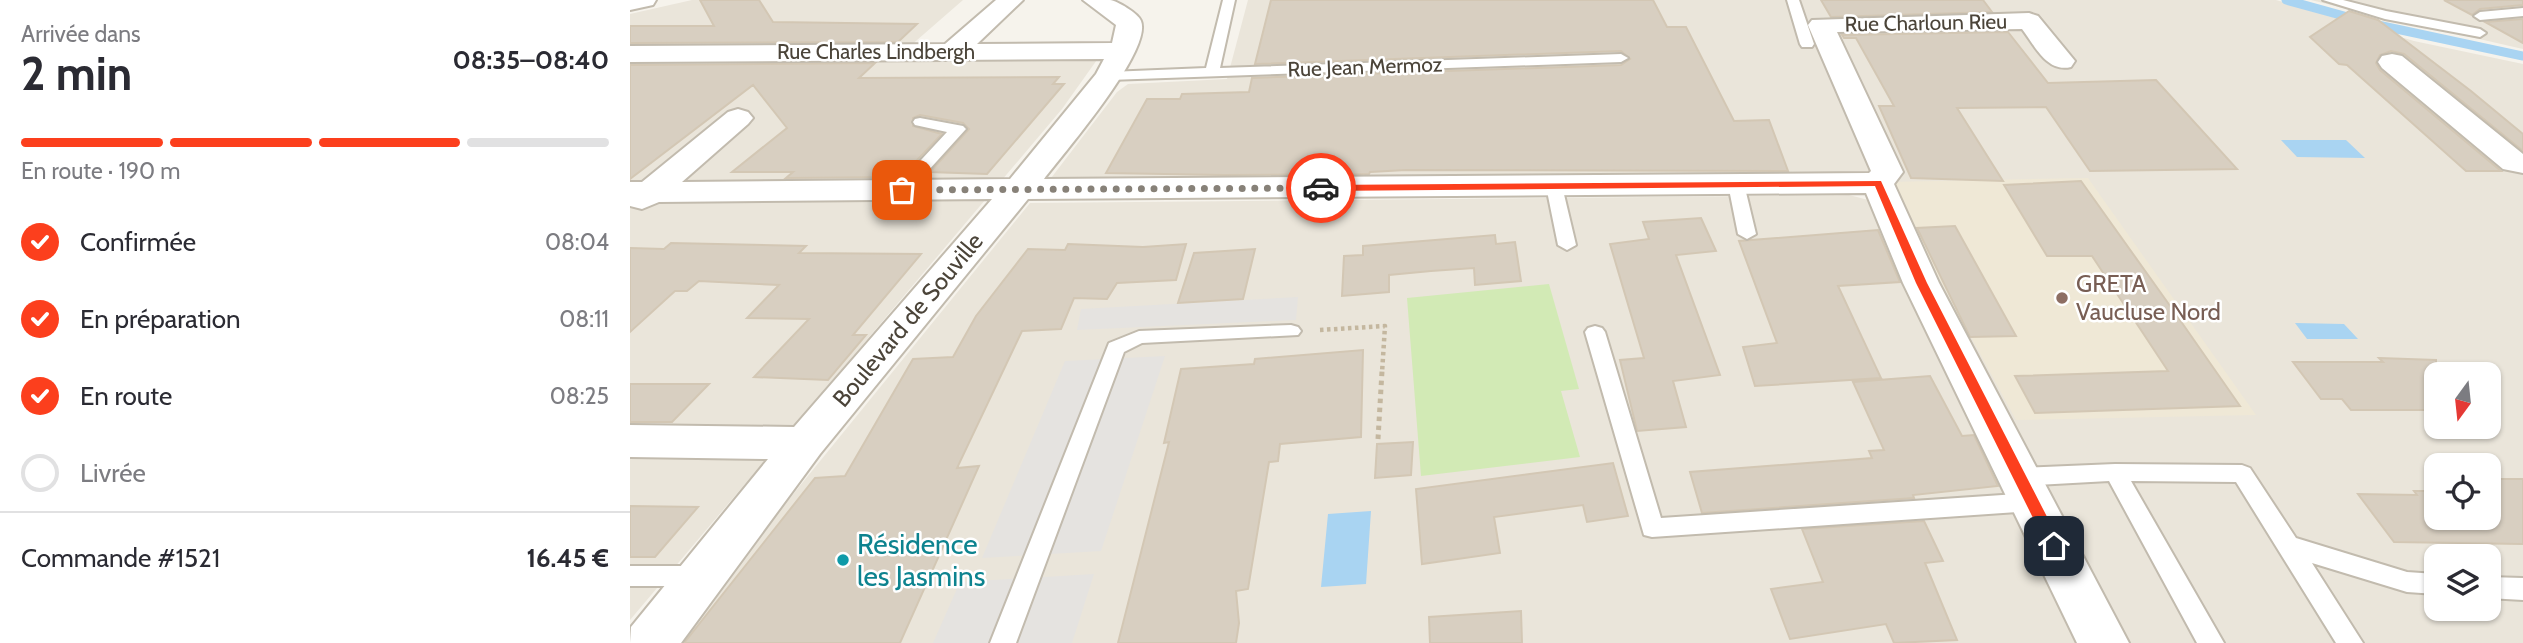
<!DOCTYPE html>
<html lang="fr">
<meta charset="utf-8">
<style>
:root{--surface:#fff;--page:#f2f2f3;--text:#2b2b33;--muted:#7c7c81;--line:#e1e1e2;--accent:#fc3f1d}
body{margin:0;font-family:Cabin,sans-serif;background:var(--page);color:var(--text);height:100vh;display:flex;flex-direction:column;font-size:26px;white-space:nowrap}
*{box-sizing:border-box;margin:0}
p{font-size:23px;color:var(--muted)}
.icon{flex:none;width:38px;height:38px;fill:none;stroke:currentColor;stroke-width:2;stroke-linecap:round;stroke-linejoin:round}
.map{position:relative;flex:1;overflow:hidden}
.drawer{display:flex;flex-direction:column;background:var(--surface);width:630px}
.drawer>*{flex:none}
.needle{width:46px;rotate:195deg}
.controls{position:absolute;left:1794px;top:362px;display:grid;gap:14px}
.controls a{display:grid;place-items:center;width:77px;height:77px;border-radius:14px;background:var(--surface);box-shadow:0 2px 5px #0004;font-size:35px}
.pin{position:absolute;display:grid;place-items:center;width:60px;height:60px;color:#fff;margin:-30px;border-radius:14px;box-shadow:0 4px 10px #0006}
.courier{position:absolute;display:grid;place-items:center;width:70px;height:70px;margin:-35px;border:5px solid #fc3f1d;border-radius:50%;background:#fff;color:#222;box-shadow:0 2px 9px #0007}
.head em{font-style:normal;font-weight:700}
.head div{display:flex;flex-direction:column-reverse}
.head{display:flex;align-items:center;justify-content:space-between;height:119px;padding:0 21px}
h1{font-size:46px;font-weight:700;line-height:52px}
.bar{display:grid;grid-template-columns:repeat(4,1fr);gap:10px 7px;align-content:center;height:84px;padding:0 21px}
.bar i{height:9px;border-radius:5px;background:var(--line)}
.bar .selected{background:var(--accent)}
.bar p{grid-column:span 4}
.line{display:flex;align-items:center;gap:18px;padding:0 21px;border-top:2px solid var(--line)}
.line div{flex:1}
ol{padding:0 21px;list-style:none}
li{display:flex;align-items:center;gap:21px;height:77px}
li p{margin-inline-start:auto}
li .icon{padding:7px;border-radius:50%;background:var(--accent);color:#fff;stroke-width:4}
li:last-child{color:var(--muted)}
li i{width:38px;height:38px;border:4px solid var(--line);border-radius:50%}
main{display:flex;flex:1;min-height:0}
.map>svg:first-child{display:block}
.residential{fill:#eae5da;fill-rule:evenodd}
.education{fill:#efe8d6}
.green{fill:#d2eab5}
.parking{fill:#e5e3e0}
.water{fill:#a9d4f2}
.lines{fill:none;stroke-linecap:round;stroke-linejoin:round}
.stream{stroke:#a9d4f2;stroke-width:9}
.building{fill:#d8cfc1;stroke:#d3c7b4;stroke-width:2}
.service-casing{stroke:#c2bbae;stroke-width:4}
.minor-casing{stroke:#c2bbae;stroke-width:4}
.tertiary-casing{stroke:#c2bbae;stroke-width:4}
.path-far1{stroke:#c4b79f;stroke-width:4.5;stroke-dasharray:3.5 3.5;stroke-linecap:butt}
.path{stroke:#c4b79f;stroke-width:5;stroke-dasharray:4.5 4.5;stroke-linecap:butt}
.service{fill:#fff;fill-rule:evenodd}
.minor{fill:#fff;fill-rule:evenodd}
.tertiary{fill:#fff;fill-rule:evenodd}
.route{fill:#fc3f1d}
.done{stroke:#878178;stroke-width:7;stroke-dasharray:0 12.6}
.education-dot{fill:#8d6e63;stroke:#fff;stroke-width:2.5}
.culture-dot{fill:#0f9aa8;stroke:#fff;stroke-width:2.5}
.labels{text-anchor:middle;stroke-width:5;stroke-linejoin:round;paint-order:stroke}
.far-street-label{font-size:21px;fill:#4b4439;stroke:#fff}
.education-label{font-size:24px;fill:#785e54;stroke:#fff;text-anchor:start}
.street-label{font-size:24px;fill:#4b4439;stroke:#fff}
.near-culture-label{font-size:28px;fill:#0d838f;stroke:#fff;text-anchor:start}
</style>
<main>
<section class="drawer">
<div class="head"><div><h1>2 min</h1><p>Arrivée dans</p></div><em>08:35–08:40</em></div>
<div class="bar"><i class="selected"></i><i class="selected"></i><i class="selected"></i><i></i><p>En route · 190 m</p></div>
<ol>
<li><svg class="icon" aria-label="check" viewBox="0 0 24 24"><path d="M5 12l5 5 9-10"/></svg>Confirmée<p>08:04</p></li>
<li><svg class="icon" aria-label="check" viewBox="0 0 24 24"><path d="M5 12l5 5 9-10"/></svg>En préparation<p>08:11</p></li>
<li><svg class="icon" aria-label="check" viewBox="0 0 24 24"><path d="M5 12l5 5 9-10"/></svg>En route<p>08:25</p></li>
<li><i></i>Livrée</li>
</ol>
<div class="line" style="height:91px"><div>Commande #1521</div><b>16.45 €</b></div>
</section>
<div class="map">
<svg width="1893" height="643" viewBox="0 0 1893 643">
<rect width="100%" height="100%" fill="#f6f3ec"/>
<path class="residential" d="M 62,0 L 333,0 L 271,54 L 469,57 L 432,109 L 0,620 L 0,14 Z
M 618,0 L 1646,0 L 1784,41 L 1893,64 L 1893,643 L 1491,643 L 1385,424 L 1251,173 L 418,182 L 487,92 L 498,84 L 597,79 ZM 1806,374 L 1858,374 L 1858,427 L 1806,427 ZM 1806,466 L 1858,466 L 1858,518 L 1806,518 ZM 1806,556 L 1858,556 L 1858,609 L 1806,609 Z
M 1681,0 L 1893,0 L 1893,49 L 1709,7 Z
M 1219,195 L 1246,202 L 1458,643 L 42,643 L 400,203 Z"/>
<path class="education" d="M 1458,178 L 1626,415 L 1386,420 L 1257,182 Z"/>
<path class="green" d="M 919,284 L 949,389 L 931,391 L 950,457 L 791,476 L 777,298 Z"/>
<path class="parking" d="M 668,297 L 666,320 L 447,330 L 451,309 Z
M 535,356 L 471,551 L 352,558 L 435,361 Z
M 464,574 L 442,643 L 303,643 L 330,582 Z"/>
<path class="water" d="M 1651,140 L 1716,140 L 1735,158 L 1667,157 Z
M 1665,323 L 1714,324 L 1728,339 L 1677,339 Z
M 741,511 L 736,584 L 691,587 L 698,514 Z"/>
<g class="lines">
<path class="stream" d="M 1656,0 L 1725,19
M 1743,24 L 1893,56"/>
</g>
<path class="building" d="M 70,0 L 129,0 L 143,22 L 287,24 L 268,42 L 0,43 L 0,26 L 84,26 Z
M 641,0 L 1023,0 L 1037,27 L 1056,27 L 1104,121 L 1139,120 L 1158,171 L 776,170 L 740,172 L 739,174 L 594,175 L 476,173 L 517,99 L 550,99 L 552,94 L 619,92 L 622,78 L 991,65 L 1000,59 L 991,51 L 625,64 Z
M 1191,0 L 1353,0 L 1362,12 L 1201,17 Z
M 1814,0 L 1893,0 L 1893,5 L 1850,9 L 1842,15 Z
M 1719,11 L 1748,20 L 1841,91 L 1893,134 L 1893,151 L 1774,54 L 1761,51 L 1750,55 L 1746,63 L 1750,70 L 1871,171 L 1836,171 L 1717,65 L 1709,64 L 1680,37 Z
M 1893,19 L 1893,43 L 1855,22 Z
M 1378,32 L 1418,83 L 1526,80 L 1607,169 L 1460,171 L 1416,107 L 1327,108 L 1373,181 L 1281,178 L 1249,106 L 1264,106 L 1226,38 L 1214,38 L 1212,35 Z
M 245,63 L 229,78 L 429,77 L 423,84 L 434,84 L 357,174 L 300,172 L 339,129 L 333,123 L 290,115 L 283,118 L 283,126 L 312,134 L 271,177 L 156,178 L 163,172 L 102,172 L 157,128 L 123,85 L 0,179 L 0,65 Z
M 1451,181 L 1543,310 L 1610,406 L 1405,413 L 1385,376 L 1538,371 L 1462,256 L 1417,256 L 1374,185 Z
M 1071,218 L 1086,251 L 1046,255 L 1090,375 L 1043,381 L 1056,427 L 1007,431 L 990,360 L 1014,358 L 980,244 L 1019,239 L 1013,222 Z
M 1325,226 L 1386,336 L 1340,337 L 1287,228 Z
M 1248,230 L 1270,282 L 1208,286 L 1251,378 L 1125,386 L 1113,347 L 1147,343 L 1109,241 Z
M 865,235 L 866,244 L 885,242 L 891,281 L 845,285 L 844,268 L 801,271 L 759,275 L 759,292 L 712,296 L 714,256 L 733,255 L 733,246 Z
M 41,243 L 176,246 L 169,253 L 291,254 L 223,335 L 236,335 L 198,380 L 124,377 L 179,319 L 117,318 L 149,285 L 69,281 L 57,291 L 45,291 L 0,332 L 0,248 L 34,249 Z
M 438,244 L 513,247 L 556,244 L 546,280 L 487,283 L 477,299 L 444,298 L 431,329 L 392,331 L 327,468 L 349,466 L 270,643 L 54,643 L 185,478 L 215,476 L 283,359 L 323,357 L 346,316 L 398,249 L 435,250 Z
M 625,249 L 613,299 L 548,303 L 564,253 Z
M 733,350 L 731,437 L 650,444 L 648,461 L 639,462 L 618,589 L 606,591 L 609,623 L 606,643 L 488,643 L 539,442 L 534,443 L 551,369 L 624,364 L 625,359 Z
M 1749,358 L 1806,360 L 1806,410 L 1721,410 L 1712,399 L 1691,399 L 1663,362 L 1753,362 Z
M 1300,376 L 1332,436 L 1344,435 L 1368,486 L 1283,495 L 1284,498 L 1072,513 L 1060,472 L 1242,458 L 1239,451 L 1254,450 L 1223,382 Z
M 0,384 L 79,384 L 42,422 L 0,422 Z
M 783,442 L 781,475 L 745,478 L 747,444 Z
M 983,463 L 998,516 L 957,522 L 953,505 L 864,517 L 870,553 L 792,564 L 786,489 Z
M 1858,479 L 1893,479 L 1893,544 L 1764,542 L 1728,494 L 1787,495 L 1784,491 L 1806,491 L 1806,518 L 1858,518 Z
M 0,506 L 68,507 L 25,557 L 0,557 Z
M 1294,521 L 1313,561 L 1295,563 L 1327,640 L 1264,643 L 1256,624 L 1160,639 L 1141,589 L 1193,582 L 1172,529 Z
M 891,611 L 892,643 L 800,643 L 799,617 Z"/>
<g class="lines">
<defs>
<path id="service" d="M 593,0 L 605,0 L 590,68 L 991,54 L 998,58 L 991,62 L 479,80 L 472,76 L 479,72 L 576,68 Z
M 1157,0 L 1169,0 L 1184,44 L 1182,47 L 1172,47 L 1170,44 Z
M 1693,0 L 1713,0 L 1756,11 L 1850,29 L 1856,33 L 1850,37 L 1755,19 Z
M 1893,8 L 1893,16 L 1850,20 L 1844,16 L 1850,12 Z
M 290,118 L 333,126 L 336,129 L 278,193 L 266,193 L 264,190 L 266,187 L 317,132 L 285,125 L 283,122 L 285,119 Z
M 1106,179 L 1114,184 L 1126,234 L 1117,239 L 1108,234 L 1098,184 Z
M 924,181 L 932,186 L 946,245 L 937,250 L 928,245 L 916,186 Z
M 661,325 L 668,327 L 671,331 L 668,335 L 512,343 L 494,352 L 386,643 L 360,643 L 479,343 L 509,331 Z
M 965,326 L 972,328 L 975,332 L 1031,518 L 1402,493 L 1410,496 L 1414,502 L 1410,508 L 1402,511 L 1022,537 L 1014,535 L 955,332 L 958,328 Z
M 1485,464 L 1612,465 L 1620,468 L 1666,538 L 1777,572 L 1806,574 L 1806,594 L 1777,592 L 1682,563 L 1733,643 L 1706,643 L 1606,482 L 1501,481 L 1594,643 L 1567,643 L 1479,481 L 1389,486 L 1381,483 L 1378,477 L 1381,471 L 1389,468 Z
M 0,566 L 69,566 L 78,569 L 81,576 L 78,583 L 69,586 L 0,586 Z
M 1858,577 L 1893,578 L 1893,600 L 1858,598 Z"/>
<path id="minor" d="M 366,0 L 393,0 L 347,44 L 482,43 L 486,25 L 453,0 C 461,0 472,0 480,0 C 487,1 508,13 511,21 C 523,50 434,153 414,179 L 1239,173 L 1241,171 L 1178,25 L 1182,20 L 1399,13 L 1408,16 L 1445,61 L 1441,67 C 1417,73 1405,46 1392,29 L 1207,32 L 1273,172 L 1264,184 L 1309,283 L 1499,643 L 1447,643 L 1273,283 L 1236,193 L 398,199 L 190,454 L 51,643 L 0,643 L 1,627 L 138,459 L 0,457 L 0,425 L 164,427 L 362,199 L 29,202 L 12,209 L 0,206 L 0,182 L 12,182 L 98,112 L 108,109 L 118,112 L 123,118 L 118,124 L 52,182 L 380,179 L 466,74 L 474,59 L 0,62 L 0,46 L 315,44 Z
M 1762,54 L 1772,56 L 1893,154 L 1893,173 L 1873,169 L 1752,68 L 1748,62 L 1752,56 Z"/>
<path id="tertiary" d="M 0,0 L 26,0 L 23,5 L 0,10 Z"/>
</defs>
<use href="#service" class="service-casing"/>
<use href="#minor" class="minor-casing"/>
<use href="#tertiary" class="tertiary-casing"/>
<path class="path-far1" d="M 690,330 L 755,326 L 752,373"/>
<path class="path" d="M 748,439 L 752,371"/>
<use href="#service" class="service"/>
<use href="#minor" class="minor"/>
<use href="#tertiary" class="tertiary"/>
</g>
<path class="route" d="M 1251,181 L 1297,283 L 1432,546 L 1430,550 L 1419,550 L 1417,546 L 1286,283 L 1245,186 L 691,191 L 686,188 L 691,185 Z"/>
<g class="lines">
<path class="done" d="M 272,190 L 691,188"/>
</g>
<circle class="education-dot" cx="1432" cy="298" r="7"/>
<circle class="culture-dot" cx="213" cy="560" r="7"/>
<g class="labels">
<g class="far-street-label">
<text transform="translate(1296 23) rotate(-1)" y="7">Rue Charloun Rieu</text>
<text x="246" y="59">Rue Charles Lindbergh</text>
<text transform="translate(735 67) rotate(-2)" y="7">Rue Jean Mermoz</text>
</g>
<g class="education-label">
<text x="1446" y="292">GRETA<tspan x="1446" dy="28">Vaucluse Nord</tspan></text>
</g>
<g class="street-label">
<text transform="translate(278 320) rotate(-50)" y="8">Boulevard de Souville</text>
</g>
<g class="near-culture-label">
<text x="227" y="554">Résidence<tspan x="227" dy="32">les Jasmins</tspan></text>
</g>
</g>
</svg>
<div class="controls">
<a><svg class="needle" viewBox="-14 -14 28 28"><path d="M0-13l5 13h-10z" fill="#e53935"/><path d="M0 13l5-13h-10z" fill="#7c7c81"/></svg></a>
<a><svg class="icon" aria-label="locate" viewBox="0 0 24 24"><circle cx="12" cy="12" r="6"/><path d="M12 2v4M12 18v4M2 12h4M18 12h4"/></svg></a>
<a><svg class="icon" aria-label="layers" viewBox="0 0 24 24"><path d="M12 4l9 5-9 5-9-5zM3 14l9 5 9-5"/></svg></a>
</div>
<div class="pin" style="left:272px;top:190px;background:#ea580c"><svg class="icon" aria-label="bag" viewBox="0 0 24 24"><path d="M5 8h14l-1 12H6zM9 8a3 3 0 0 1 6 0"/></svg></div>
<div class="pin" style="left:1424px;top:546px;background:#1f2937"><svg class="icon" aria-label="home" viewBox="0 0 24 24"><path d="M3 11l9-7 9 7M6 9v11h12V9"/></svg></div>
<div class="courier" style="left:691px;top:188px"><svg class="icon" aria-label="car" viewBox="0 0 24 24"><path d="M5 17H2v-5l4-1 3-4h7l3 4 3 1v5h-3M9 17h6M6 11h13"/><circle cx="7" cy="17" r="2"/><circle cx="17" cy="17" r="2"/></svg></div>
</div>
</main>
